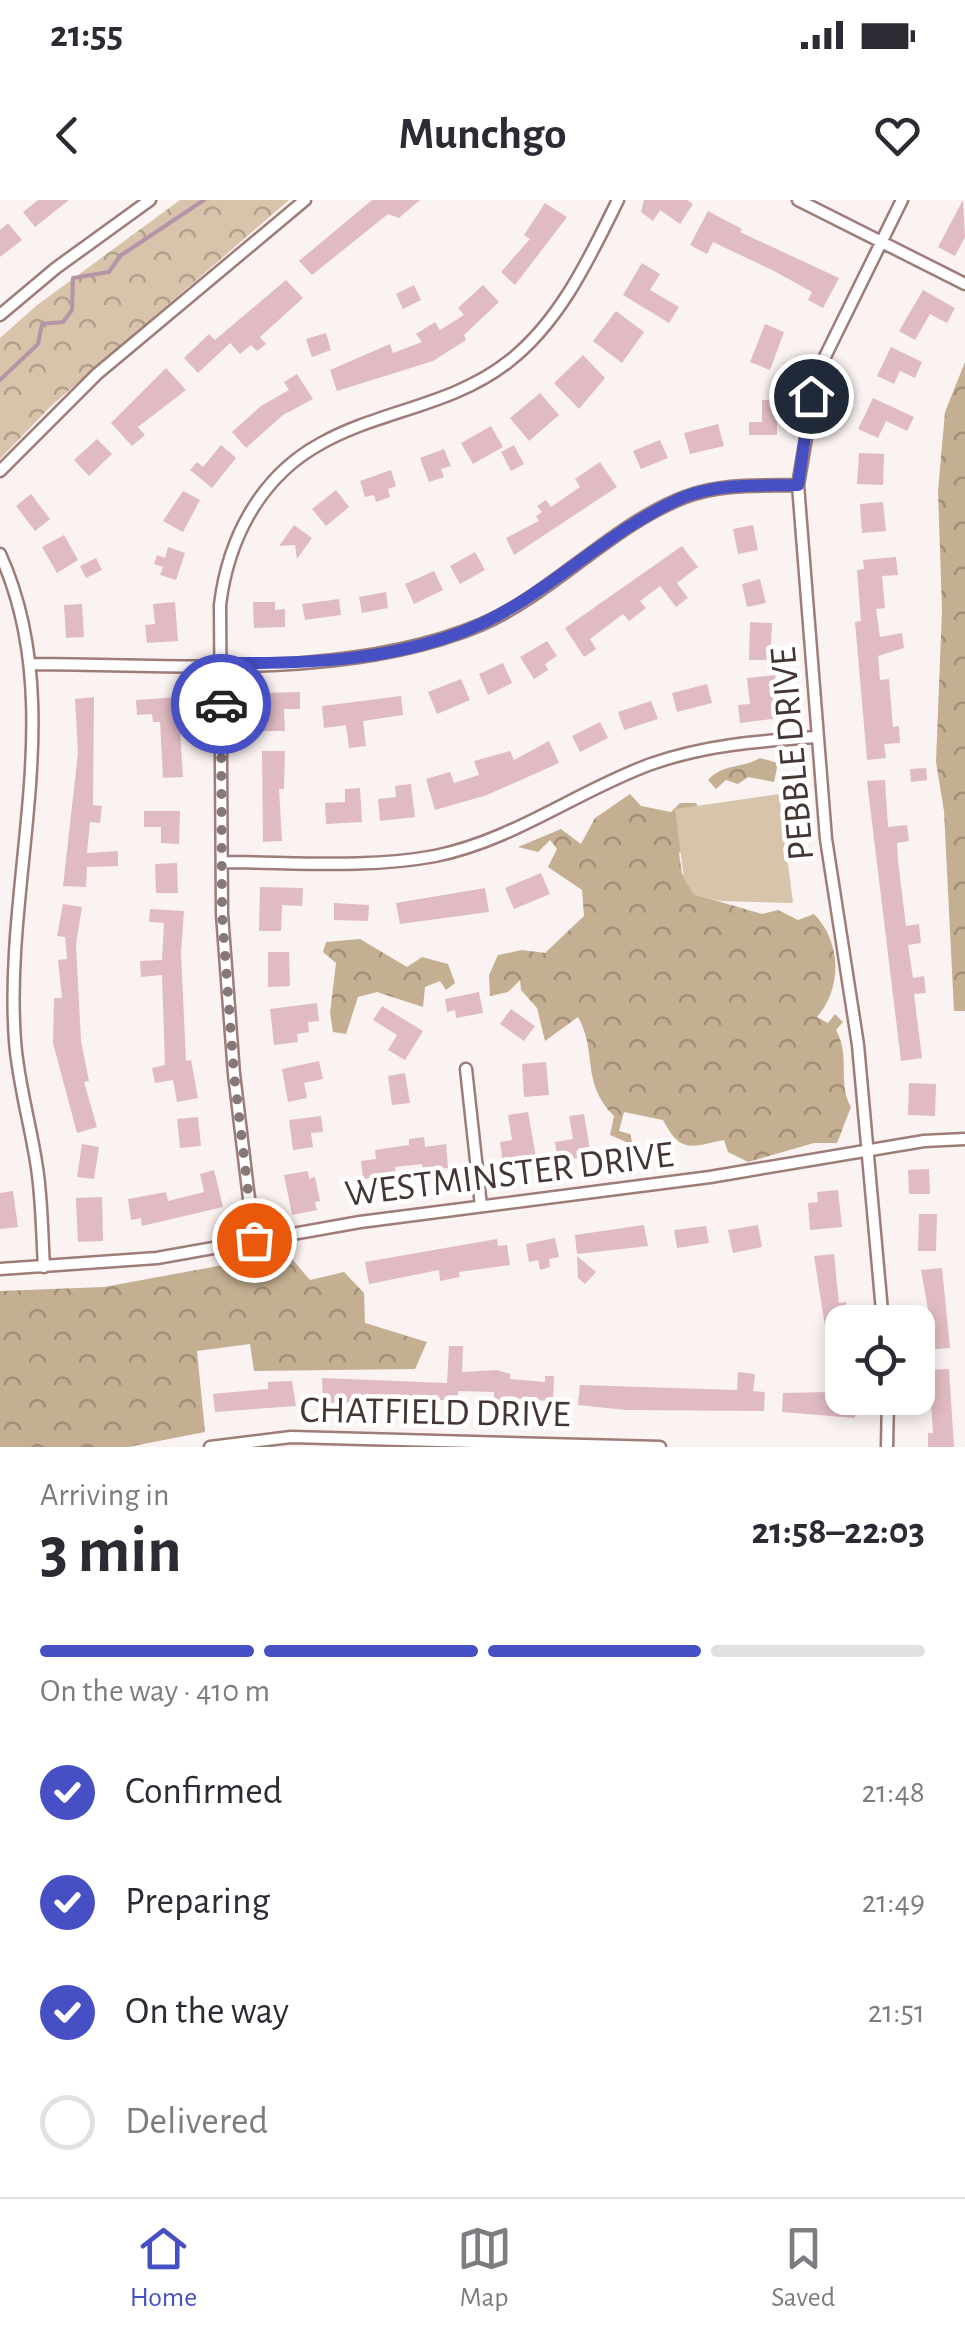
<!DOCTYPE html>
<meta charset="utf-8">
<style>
:root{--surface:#fff;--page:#f2f2f3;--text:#2b2b33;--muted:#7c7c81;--line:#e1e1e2;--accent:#464fc4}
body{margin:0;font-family:"Alegreya Sans",sans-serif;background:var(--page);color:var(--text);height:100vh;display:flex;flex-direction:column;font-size:38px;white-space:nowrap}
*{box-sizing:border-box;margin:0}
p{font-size:32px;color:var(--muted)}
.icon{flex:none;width:55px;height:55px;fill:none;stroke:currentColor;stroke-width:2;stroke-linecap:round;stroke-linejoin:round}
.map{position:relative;height:1247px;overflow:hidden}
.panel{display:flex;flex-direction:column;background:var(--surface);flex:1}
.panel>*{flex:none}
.tools{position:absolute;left:825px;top:1105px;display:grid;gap:20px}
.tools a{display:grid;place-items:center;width:110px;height:110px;border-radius:20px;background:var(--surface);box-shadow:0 5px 15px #0003;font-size:50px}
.pin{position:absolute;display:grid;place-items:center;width:85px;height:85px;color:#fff;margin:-42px;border:5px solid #fff;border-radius:50%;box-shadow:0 2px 10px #0007}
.courier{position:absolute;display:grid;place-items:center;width:100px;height:100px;margin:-50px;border:8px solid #464fc4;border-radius:50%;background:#fff;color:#222;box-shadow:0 2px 12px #0007}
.overview em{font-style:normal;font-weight:600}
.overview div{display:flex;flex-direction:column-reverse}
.overview{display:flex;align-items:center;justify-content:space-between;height:170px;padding:0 40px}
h1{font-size:65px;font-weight:600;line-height:75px}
.bar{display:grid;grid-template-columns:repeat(4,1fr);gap:15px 10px;align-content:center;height:120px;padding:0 40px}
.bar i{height:12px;border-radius:8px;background:var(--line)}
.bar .active{background:var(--accent)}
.bar p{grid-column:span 4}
ol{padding:0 40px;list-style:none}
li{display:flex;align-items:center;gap:30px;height:110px}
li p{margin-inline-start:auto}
li .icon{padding:10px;border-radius:50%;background:var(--accent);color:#fff;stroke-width:4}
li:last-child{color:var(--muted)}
li i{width:55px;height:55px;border:5px solid var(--line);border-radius:50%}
.status{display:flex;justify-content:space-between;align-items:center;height:70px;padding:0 50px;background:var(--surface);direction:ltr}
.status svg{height:28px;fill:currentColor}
header{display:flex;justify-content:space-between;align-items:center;height:130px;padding:0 40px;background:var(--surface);font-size:45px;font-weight:600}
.tabs{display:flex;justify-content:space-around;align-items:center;height:140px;border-top:2px solid var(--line);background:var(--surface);font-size:28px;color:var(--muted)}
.tabs a{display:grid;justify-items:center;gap:5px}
.tabs .active{color:var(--accent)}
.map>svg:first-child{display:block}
.forest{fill:url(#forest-crowns)}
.park{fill:url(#park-crowns)}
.pitch{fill:#d8c4ab}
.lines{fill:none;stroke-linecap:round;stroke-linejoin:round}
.stream{stroke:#b594a7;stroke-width:4}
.building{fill:#e0bbc2}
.minor-casing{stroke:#9e7c77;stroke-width:15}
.minor{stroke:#fff;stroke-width:10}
.done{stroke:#857876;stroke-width:10;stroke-dasharray:0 18}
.route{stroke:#464fc4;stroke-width:12}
.labels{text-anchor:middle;stroke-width:9;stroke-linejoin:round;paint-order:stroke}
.street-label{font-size:38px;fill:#453634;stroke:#fff}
</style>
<div class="status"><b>21:55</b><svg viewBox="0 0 49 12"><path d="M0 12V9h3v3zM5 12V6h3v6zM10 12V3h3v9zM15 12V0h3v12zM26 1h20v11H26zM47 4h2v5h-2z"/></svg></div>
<header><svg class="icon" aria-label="back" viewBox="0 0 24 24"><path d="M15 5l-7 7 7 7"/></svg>Munchgo<svg class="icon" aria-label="heart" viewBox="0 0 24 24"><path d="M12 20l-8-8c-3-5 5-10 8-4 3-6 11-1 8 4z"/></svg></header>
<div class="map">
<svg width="965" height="1247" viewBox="0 0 965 1247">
<defs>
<pattern id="forest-crowns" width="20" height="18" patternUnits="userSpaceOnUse" patternTransform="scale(2.5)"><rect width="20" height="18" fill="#c5af92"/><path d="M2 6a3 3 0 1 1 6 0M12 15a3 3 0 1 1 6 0" fill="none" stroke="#a28f78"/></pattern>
<pattern id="park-crowns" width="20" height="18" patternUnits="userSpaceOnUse" patternTransform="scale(2.5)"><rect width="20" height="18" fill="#d8c4ab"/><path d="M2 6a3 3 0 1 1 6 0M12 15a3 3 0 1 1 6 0" fill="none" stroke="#b1a08c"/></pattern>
</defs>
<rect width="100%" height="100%" fill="#fbf3f1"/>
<path class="forest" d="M 965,162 L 965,811 L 954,811 L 944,611 L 936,562 L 942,410 L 938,291 L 945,212 Z
M 760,558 L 778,563 L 774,582 L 748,577 L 738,584 L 726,580 L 716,589 L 708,580 C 724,563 741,569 760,558 Z
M 630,594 L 641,606 L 671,612 L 680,603 L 696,603 L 701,614 L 693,647 L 679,653 L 682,674 L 700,696 L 762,714 L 778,710 L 798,720 L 814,714 C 842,742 842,789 817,817 L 828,823 L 835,814 L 843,822 L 836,830 C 851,857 837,883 851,907 L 837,943 L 814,943 L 748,962 L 728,952 L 724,940 C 690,947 681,954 663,920 L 624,912 L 619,931 L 630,934 L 633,945 L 610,935 L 614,916 C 580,882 598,852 578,817 L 545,841 L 537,808 L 521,790 L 520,780 L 508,792 L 490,796 L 489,775 L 498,755 L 522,750 L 545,753 L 584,716 L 582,690 L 548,667 L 557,649 L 550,640 L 538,652 L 518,647 L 561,629 L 581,644 L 595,618 Z
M 360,739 L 407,767 L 422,757 L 448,764 L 455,783 L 446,790 L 440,781 L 425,787 L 423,807 L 377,792 L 358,797 L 346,834 L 333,832 L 330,813 L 336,763 L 323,752 L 326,742 Z
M 272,1056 L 292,1059 L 310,1080 L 344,1072 L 364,1093 L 365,1123 L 427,1142 L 415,1169 L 254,1171 L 250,1144 L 197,1151 L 205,1232 L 128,1247 L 0,1247 L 0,1091 L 104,1087 Z"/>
<path class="park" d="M 180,0 L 289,0 L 51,206 L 0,259 L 0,138 L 36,106 Z"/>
<path class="pitch" d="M 779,594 L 793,703 L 720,701 L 694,695 L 684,679 L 675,609 Z"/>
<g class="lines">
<path class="stream" d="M 0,180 L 38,144 L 42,124 L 63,122 L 72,110 L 73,78 L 109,72 L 120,56 L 204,0"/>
</g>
<path class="building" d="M 38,0 L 69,0 L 35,27 L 23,12 Z
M 372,0 L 420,0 L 399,18 L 388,14 L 312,75 L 299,61 Z
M 644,0 L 687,0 L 693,4 L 680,24 L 660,10 L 653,21 L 641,12 Z
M 963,0 L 965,37 L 955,56 L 938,47 Z
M 545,3 L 567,17 L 515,85 L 501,72 L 530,39 L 524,35 Z
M 708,11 L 742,29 L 740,32 L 839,78 L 823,108 L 808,100 L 812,92 L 776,72 L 713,42 L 707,54 L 690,45 Z
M 8,23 L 22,40 L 0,57 L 0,30 Z
M 642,63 L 660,74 L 650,90 L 679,107 L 669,123 L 623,95 Z
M 286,80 L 303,98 L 260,137 L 266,144 L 257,151 L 251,145 L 240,154 L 230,143 L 198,173 L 184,158 L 209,134 L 215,140 Z
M 414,85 L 421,100 L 403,109 L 396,94 Z
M 483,85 L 499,102 L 464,135 L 466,140 L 433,161 L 337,191 L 330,170 L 390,144 L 393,153 L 422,142 L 416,134 L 435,122 L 440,130 L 464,115 L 458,108 Z
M 923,90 L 955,108 L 947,123 L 930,114 L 915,140 L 899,131 Z
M 616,111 L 644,132 L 622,163 L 593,141 Z
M 765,124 L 784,132 L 770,170 L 750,162 Z
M 326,133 L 331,150 L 312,157 L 306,139 Z
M 891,147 L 922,162 L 915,178 L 900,171 L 894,184 L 877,176 Z
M 583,155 L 605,178 L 579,209 L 554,183 Z
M 166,168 L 186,190 L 138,227 L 145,235 L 132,246 L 111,223 Z
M 297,174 L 313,199 L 283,215 L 246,248 L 232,232 L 261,206 L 289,190 L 284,182 Z
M 540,193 L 559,215 L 529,241 L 510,218 Z
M 873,198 L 914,217 L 907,231 L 886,221 L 878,238 L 858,229 Z
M 762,200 L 777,200 L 777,235 L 749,235 L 749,222 L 762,222 Z
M 718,224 L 724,246 L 690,254 L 684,233 Z
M 491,226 L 503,247 L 473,264 L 461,243 Z
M 97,239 L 112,254 L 89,276 L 74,260 Z
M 660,240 L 668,258 L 641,269 L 633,251 Z
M 221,245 L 236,258 L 212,288 L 190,270 L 197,262 L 203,267 Z
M 514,245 L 524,264 L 511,271 L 501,252 Z
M 444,249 L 451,266 L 441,269 L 444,277 L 429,282 L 420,258 Z
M 859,253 L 884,254 L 883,285 L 857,284 Z
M 600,262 L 617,287 L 514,355 L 506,338 L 539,321 L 536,316 L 542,312 L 537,306 L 546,300 L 551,307 L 580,287 L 575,279 Z
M 391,270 L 396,286 L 388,289 L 390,297 L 376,302 L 374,295 L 365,297 L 360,281 Z
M 336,290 L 349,307 L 326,326 L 312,309 Z
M 183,291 L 200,300 L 183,332 L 163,321 Z
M 31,294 L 50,319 L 35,331 L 16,306 Z
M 883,302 L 886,331 L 862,333 L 860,304 Z
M 294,325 L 312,338 L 297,359 L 295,345 L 279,346 Z
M 753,325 L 758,350 L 738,354 L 733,329 Z
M 64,335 L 78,360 L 57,373 L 42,347 Z
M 682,346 L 698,367 L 677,383 L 688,398 L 676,407 L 660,386 L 640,401 L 646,408 L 629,421 L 623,414 L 590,439 L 596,449 L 584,457 L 565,428 Z
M 168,347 L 185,353 L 176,380 L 160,375 L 163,367 L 154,364 L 157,355 L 165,358 Z
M 475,352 L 485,370 L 460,384 L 450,366 Z
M 896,357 L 898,375 L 882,376 L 885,408 L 876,409 L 880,437 L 902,433 L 904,448 L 878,456 L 880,480 L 889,479 L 893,527 L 899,526 L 900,543 L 884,544 L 886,558 L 867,560 L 855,422 L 861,421 L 857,370 L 864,369 L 863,360 Z
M 96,358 L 102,370 L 86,378 L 80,366 Z
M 434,371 L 443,390 L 414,404 L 405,384 Z
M 760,379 L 766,403 L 747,407 L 742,384 Z
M 386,392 L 388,408 L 362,413 L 359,397 Z
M 339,399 L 341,415 L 305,420 L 302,404 Z
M 175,402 L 178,441 L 147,443 L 145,425 L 155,424 L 153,404 Z
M 253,402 L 275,402 L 275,410 L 285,409 L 285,427 L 254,428 Z
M 82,404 L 84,437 L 66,438 L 64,405 Z
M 750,422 L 772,423 L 770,460 L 749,460 Z
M 547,441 L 557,456 L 545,464 L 548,470 L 534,479 L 520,457 Z
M 503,463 L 512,483 L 488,495 L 479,474 Z
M 775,475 L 780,518 L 740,523 L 738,505 L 750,504 L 747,478 Z
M 461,479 L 470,500 L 437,514 L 428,492 Z
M 707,484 L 712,503 L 677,512 L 672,493 Z
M 300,492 L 300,509 L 284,509 L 285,531 L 260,531 L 260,493 Z
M 401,496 L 403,515 L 363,521 L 366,546 L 349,548 L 346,525 L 324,528 L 322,506 Z
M 94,497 L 93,605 L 102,606 L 100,623 L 90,622 L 87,653 L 118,651 L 118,666 L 87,667 L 86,687 L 63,686 L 78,553 L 75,499 Z
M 178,497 L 183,577 L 163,578 L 160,522 L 153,522 L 152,514 L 137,515 L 136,500 Z
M 651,501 L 658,519 L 624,530 L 618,512 Z
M 600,522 L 608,538 L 580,552 L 572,536 Z
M 549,541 L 559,563 L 487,595 L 435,610 L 426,579 L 450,572 L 454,583 L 479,575 L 474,561 L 510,551 L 514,560 Z
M 262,551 L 285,551 L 284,589 L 279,589 L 282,641 L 263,642 Z
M 926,568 L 927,580 L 911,582 L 910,569 Z
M 885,580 L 888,627 L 907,625 L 909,641 L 897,643 L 898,661 L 906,726 L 919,724 L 921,743 L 908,745 L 913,778 L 924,776 L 926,793 L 914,794 L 922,858 L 901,861 L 867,581 Z
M 411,584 L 415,617 L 380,621 L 378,599 L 396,597 L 395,586 Z
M 360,588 L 362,622 L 326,624 L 325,603 L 345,602 L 345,589 Z
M 144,611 L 180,611 L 179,644 L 161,643 L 161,627 L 144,627 Z
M 177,663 L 178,693 L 156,693 L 155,664 Z
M 541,673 L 550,694 L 514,709 L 505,688 Z
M 260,687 L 303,688 L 302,706 L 282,705 L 281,731 L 259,731 Z
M 485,688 L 489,712 L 400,724 L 396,703 Z
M 334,703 L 369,705 L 368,721 L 334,720 Z
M 63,704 L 82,707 L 76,744 L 81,841 L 89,881 L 84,882 L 97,927 L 77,933 L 53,843 L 54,798 L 62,798 L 58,760 L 67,759 L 65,737 L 57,736 Z
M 150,709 L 184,711 L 181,753 L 186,861 L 191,860 L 198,898 L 177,902 L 173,880 L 155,883 L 152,868 L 165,865 L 162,775 L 141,777 L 140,761 L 162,760 L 164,723 L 149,722 Z
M 268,752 L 289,752 L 290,786 L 268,787 Z
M 479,792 L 483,813 L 456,818 L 455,810 L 447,812 L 445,799 Z
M 317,803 L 319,821 L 308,822 L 309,832 L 297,834 L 298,842 L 274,845 L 270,809 Z
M 382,806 L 423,831 L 405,860 L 388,850 L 397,835 L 373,820 Z
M 511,809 L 535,826 L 524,841 L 500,824 Z
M 319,861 L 323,879 L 304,883 L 307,898 L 288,902 L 282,869 Z
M 546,862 L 549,895 L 524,897 L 522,864 Z
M 405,873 L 410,903 L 392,905 L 388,876 Z
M 909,883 L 936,884 L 935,916 L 908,915 Z
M 528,912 L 536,957 L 503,963 L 500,942 L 512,940 L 508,915 Z
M 584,914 L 591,956 L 558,961 L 555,942 L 573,939 L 569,916 Z
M 321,916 L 323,932 L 311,933 L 313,947 L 293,950 L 289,920 Z
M 198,917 L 201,946 L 180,948 L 177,919 Z
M 424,937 L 425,947 L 446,944 L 448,968 L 423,971 L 422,964 L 395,967 L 396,975 L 363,979 L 361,961 L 376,959 L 375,950 L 409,945 L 409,939 Z
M 82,944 L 99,947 L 94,979 L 77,977 Z
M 929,969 L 930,994 L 909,994 L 908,970 Z
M 214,970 L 223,1007 L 142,1026 L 141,1018 L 131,1020 L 128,999 L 166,992 L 168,1001 L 204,992 L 200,974 Z
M 308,971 L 309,979 L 315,977 L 320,1001 L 315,1002 L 317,1010 L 292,1015 L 284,975 Z
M 838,990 L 842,1027 L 810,1030 L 808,1003 L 818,1002 L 817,992 Z
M 13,991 L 18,1027 L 0,1029 L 0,993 Z
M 102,997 L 103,1041 L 78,1042 L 76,998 Z
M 919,1014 L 937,1014 L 936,1051 L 918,1051 Z
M 644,1025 L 648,1046 L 577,1054 L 575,1035 Z
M 758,1025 L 762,1047 L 733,1053 L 728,1030 Z
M 706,1026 L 709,1043 L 677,1048 L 674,1030 Z
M 555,1038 L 559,1057 L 549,1059 L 550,1067 L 540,1070 L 538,1060 L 529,1062 L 526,1044 Z
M 497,1039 L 498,1046 L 507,1045 L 510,1065 L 459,1072 L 460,1077 L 440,1081 L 439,1070 L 369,1084 L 365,1062 Z
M 834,1054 L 839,1103 L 846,1102 L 848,1122 L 842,1122 L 842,1138 L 827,1139 L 814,1056 Z
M 577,1056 L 596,1072 L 585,1084 L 578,1078 Z
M 942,1068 L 950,1148 L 924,1150 L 923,1127 L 931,1126 L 921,1070 Z
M 449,1146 L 463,1146 L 462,1172 L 497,1170 L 510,1174 L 510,1179 L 545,1182 L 545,1176 L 554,1176 L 553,1201 L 509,1199 L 509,1208 L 494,1207 L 494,1192 L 458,1191 L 458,1199 L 448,1200 L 323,1203 L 322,1178 L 447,1183 Z
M 949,1169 L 954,1247 L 928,1247 L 928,1233 L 933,1233 L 929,1170 Z
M 738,1172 L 755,1174 L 753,1191 L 765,1192 L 764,1211 L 626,1210 L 578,1205 L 580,1185 L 737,1190 Z
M 292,1181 L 296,1206 L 215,1212 L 213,1194 L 268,1189 L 268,1182 Z
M 827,1192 L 856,1198 L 855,1218 L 782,1212 L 783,1193 Z"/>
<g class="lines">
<defs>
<path id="minor" d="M 798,0 L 965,84
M 0,115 L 56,68 L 150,0
M 0,271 L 97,174 L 305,0
M 0,354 C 70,507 3,680 15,841 C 18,883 31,926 37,968 C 42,1000 42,1034 44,1067
M 30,464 C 172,464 347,481 480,425 C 554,393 610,326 685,297 C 721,283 761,286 798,285
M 222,662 C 292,662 366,669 435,656 C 514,640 577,591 651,564 C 705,545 759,541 816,537
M 466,869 L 481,1006
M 254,1040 L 234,874 L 222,714 L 220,405 C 228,339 260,277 320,244 C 380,210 452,206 508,162 C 560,122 590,57 618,0
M 0,1069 L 157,1058 L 360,1022 L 710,977 L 924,941 L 965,939
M 883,1122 L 858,845 L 826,639 L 798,285 L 817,173 L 902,0
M 210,1247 L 291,1237 L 660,1247
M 887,1247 L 888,1198"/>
</defs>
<use href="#minor" class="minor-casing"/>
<use href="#minor" class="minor"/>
</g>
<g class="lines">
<path class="done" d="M 221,504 L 222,714 L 234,874 L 254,1040"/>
<path class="route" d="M 221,504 L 220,463 C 308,464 402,461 483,423 C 554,389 611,328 684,297 C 720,283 760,286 798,285 L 811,196"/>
</g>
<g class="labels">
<g class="street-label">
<text transform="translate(791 554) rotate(-95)" y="13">PEBBLE DRIVE</text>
<text transform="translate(509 973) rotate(-7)" y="13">WESTMINSTER DRIVE</text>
<text transform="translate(435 1211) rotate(1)" y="13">CHATFIELD DRIVE</text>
</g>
</g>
</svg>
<div class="tools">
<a><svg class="icon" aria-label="locate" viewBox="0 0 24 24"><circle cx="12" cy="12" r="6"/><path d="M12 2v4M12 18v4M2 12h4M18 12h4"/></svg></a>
</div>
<div class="pin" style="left:254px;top:1040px;background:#ea580c"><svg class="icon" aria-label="bag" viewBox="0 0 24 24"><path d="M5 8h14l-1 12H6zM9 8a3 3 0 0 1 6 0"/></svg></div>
<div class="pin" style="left:811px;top:196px;background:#1f2937"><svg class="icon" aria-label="home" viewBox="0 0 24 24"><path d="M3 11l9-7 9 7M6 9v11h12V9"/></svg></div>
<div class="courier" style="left:221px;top:504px"><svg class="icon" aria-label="car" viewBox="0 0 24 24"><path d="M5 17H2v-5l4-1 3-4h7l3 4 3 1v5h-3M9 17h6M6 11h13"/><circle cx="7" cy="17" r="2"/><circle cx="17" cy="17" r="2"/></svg></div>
</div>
<section class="panel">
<div class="overview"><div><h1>3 min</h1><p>Arriving in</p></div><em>21:58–22:03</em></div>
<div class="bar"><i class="active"></i><i class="active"></i><i class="active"></i><i></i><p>On the way · 410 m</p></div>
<ol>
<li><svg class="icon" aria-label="check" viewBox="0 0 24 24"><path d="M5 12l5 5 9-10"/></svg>Confirmed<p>21:48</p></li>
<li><svg class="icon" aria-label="check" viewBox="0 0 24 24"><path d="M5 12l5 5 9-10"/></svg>Preparing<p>21:49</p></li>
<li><svg class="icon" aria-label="check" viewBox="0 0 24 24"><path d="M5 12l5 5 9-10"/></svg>On the way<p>21:51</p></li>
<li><i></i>Delivered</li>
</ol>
</section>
<nav class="tabs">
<a class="active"><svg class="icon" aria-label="home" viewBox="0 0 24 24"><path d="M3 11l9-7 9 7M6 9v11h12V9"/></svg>Home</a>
<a><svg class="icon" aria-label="map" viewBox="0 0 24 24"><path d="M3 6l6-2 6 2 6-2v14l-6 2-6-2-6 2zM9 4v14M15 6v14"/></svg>Map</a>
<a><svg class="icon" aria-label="saved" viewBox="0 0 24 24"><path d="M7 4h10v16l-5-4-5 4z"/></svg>Saved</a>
</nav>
